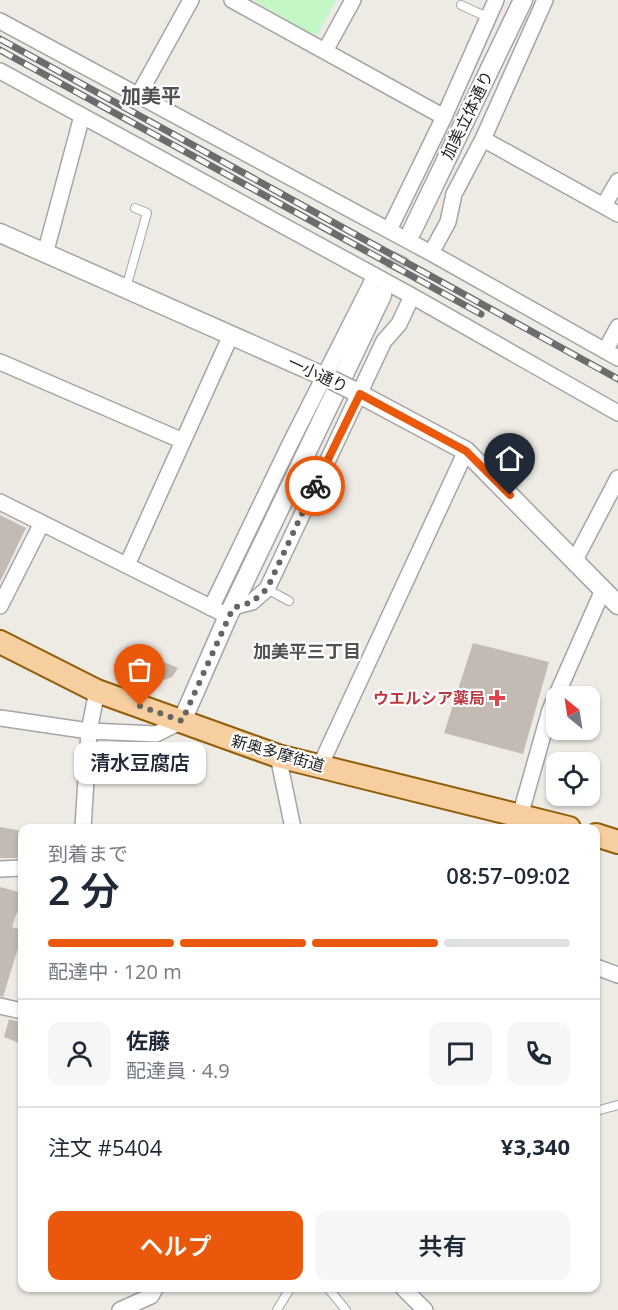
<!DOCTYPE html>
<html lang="ja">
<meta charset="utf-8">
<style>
:root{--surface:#fff;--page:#f6f6f7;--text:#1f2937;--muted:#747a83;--line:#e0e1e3;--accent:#ea580c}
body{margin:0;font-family:"Open Sans","Noto Sans JP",sans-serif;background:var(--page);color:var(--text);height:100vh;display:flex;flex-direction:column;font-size:22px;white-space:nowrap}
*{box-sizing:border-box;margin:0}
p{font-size:20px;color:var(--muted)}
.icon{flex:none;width:33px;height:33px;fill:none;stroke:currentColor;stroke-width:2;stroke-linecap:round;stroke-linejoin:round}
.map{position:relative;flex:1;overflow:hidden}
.panel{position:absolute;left:18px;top:824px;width:582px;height:468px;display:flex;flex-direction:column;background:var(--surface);border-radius:12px;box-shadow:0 2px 4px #0004}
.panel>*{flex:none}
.needle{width:39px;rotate:330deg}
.fabs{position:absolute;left:546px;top:686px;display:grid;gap:12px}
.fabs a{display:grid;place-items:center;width:54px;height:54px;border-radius:12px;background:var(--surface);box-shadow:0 2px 4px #0004;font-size:30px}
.pin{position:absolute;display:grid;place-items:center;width:51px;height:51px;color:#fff;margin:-62px -26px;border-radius:50% 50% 50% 0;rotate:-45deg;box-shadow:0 0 6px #0007}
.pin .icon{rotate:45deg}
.courier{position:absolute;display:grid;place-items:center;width:60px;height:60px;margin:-30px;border:4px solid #ea580c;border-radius:50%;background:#fff;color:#222;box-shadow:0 2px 8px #0007}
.bubble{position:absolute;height:42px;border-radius:12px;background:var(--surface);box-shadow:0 2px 4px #0004;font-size:20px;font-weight:600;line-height:42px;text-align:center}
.summary em{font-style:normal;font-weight:600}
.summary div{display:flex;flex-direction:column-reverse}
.summary{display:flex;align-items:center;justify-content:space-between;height:102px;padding:0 30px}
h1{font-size:39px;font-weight:600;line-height:45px}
.bar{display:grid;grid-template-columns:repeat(4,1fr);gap:9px 6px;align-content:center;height:72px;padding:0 30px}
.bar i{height:8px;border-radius:4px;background:var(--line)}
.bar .selected{background:var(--accent)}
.bar p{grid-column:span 4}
.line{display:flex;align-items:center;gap:15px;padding:0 30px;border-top:2px solid var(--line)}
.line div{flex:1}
.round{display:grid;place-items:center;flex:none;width:63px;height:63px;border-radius:12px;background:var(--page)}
.primary-button{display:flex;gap:12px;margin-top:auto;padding:12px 30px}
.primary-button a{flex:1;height:69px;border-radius:12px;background:var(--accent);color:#fff;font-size:24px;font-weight:600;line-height:69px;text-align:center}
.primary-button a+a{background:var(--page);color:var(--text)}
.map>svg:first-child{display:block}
.park{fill:#c3f7c5}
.building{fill:#c3bab4}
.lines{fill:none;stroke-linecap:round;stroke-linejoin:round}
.tertiary-tunnel{stroke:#c4c1bc;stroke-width:18;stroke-dasharray:18 9;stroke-linecap:butt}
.service-casing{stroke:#a5a5a5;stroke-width:10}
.minor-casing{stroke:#a5a5a5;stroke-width:18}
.tertiary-casing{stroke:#a5a5a5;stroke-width:21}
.primary-casing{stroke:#915d07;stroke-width:26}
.service{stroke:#fff;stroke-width:8}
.minor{stroke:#fff;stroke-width:15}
.tertiary{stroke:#fff;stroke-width:18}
.primary{stroke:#f7cea0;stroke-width:22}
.rail-casing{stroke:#6c6c6c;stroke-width:7}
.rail{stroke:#fff;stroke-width:4.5;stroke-dasharray:14;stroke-linecap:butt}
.tertiary-bridge-casing{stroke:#a5a5a5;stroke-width:21;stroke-linecap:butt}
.tertiary-bridge{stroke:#fff;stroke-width:18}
.done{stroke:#676563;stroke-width:6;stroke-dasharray:0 10.8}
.route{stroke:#ea580c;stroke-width:8}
.health-dot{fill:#e0444e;stroke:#fff;stroke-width:2}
.labels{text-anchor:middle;stroke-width:4.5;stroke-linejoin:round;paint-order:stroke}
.street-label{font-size:16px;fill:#1e1e1e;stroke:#fff}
.health-label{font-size:16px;font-weight:bold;fill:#be3a42;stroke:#fff;text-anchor:end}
.neighbourhood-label{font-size:18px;font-weight:bold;fill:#515151;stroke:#fff}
.quarter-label{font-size:20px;font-weight:bold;fill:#515151;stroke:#fff}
</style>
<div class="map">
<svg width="618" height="1310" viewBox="0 0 618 1310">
<rect width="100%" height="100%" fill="#eeeae4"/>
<path class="park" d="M 253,0 L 336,0 L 316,37 Z"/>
<path class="building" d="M 0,515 L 26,528 L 0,582 Z
M 473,643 L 549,662 L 523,754 L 444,733 Z
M 152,657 L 178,668 L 172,677 L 154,684 L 143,678 Z
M 0,827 L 22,831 L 22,858 L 0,858 Z
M 0,887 L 22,893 L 22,898 L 12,927 L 22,930 L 22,935 L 3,997 L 0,996 Z
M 9,1019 L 22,1023 L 22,1044 L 4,1037 Z"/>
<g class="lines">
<path class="tertiary-tunnel" d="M 382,295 L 412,231"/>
<defs>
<path id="service" d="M 461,5 L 487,17
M 126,288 L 147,213 L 135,208
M 267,589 L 289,601
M 596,1111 L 618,1105
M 327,1287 L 346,1310
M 277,1310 L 291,1287"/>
<path id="minor" d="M 232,0 L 444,117
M 0,21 L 431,253 L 618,358
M 325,51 L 353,0
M 0,71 L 412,296 L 618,413
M 138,96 L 191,0
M 483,139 L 618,214
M 604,205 L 618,181
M 389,230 L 444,117 L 496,0
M 431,253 L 448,222 L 454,194 L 483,139 L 545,0
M 45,254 L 82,116
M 605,351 L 618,327
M 0,362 L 183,441
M 0,502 L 220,612
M 575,560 L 618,478
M 127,565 L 231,335
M 0,606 L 42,523
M 233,607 L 252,602 L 267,589 L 384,341 L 399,324 L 412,296
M 211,608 L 290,444 L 375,276
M 0,718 L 89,731 L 156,734 L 182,721
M 278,756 L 293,828
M 320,766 L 466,451
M 520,816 L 550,710 L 603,590
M 83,828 L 89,731 L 97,691
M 0,869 L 22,868
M 596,967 L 618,975
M 0,1006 L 22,1011
M 402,1287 L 425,1310
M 120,1310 L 151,1296 L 156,1287"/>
<path id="tertiary" d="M 412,231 L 523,0
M 0,233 L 332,380
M 352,390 L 466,451 L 618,605
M 182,721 L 228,616 L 382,295"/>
<path id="primary" d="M 0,642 L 97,691 L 278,756 L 569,828
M 596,835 L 618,842"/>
</defs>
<use href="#service" class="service-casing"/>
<use href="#minor" class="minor-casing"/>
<use href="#tertiary" class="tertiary-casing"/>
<use href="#primary" class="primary-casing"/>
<use href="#service" class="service"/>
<use href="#minor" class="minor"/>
<use href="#tertiary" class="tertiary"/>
<use href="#primary" class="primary"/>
<defs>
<path id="rail" d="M 0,39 L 618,379
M 0,50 L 481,314"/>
</defs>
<use href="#rail" class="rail-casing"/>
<use href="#rail" class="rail"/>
<defs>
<path id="tertiary-bridge" d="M 332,380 L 352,390"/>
</defs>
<use href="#tertiary-bridge" class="tertiary-bridge-casing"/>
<use href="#tertiary-bridge" class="tertiary-bridge"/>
</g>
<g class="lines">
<path class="done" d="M 140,706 L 182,721 L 233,608 L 252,602 L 267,589 L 315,486"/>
<path class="route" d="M 315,486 L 360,394 L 466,451 L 510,495"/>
</g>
<path class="health-dot" d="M494 689h6v6h6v6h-6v6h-6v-6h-6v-6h6z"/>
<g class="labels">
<g class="street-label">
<text transform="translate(467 115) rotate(-64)" y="6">加美立体通り</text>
<text transform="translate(318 374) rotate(25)" y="6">一小通り</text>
<text transform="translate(278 753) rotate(16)" y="6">新奥多摩街道</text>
</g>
<g class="health-label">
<text x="485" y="704">ウエルシア薬局</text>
</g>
<g class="neighbourhood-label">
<text x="307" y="658">加美平三丁目</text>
</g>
<g class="quarter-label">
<text x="151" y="103">加美平</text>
</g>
</g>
</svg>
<div class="fabs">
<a><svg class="needle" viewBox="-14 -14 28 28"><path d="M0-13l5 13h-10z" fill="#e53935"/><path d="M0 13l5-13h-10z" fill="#747a83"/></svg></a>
<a><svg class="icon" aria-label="locate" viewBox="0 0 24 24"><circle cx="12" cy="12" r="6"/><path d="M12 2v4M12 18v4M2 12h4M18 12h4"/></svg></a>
</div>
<div class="pin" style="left:140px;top:706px;background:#ea580c"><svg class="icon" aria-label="bag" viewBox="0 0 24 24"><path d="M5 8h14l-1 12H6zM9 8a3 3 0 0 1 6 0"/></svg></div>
<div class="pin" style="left:510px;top:495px;background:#1f2937"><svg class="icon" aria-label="home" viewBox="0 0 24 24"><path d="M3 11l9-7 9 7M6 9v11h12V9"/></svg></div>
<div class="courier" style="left:315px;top:486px"><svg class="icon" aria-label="bike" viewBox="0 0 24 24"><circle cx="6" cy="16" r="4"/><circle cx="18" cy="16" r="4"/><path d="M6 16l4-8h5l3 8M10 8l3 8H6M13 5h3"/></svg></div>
<div class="bubble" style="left:74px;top:742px;width:132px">清水豆腐店</div>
<section class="panel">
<div class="summary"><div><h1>2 分</h1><p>到着まで</p></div><em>08:57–09:02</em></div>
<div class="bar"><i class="selected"></i><i class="selected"></i><i class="selected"></i><i></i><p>配達中 · 120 m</p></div>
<div class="line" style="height:108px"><a class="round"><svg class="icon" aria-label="person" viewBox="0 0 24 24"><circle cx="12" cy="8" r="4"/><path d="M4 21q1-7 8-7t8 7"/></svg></a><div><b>佐藤</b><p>配達員 · 4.9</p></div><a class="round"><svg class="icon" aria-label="chat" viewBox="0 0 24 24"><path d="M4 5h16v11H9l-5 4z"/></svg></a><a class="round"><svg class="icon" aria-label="phone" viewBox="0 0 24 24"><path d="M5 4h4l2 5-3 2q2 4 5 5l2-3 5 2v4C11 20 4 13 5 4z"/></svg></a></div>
<div class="line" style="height:78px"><div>注文 #5404</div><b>¥3,340</b></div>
<div class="primary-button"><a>ヘルプ</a><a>共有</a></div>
</section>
</div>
